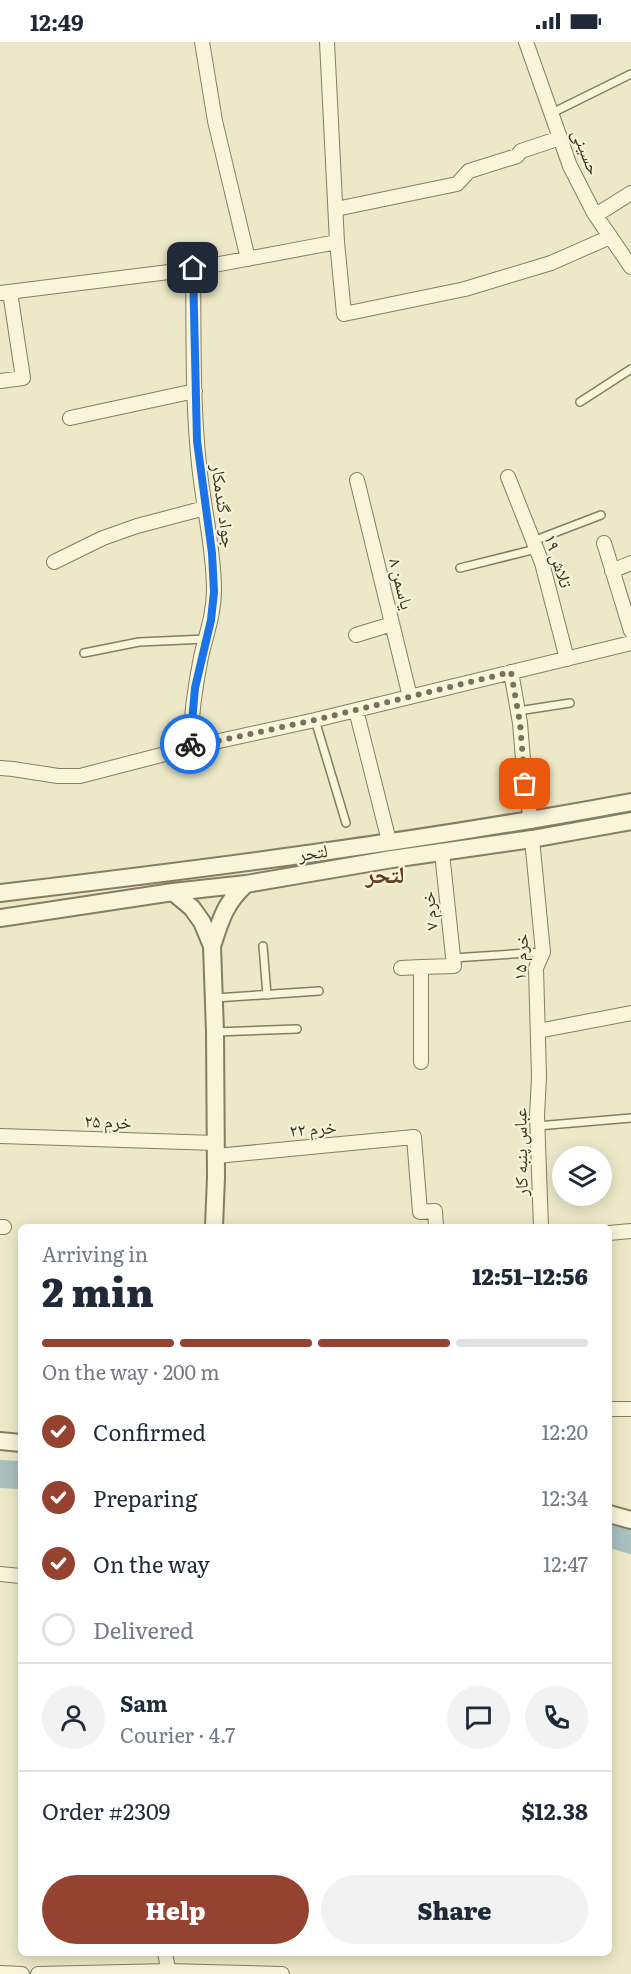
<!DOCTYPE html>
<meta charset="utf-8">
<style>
:root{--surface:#fff;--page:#f2f2f3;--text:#1f2937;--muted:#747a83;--line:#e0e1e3;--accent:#954330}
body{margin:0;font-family:Literata,"Noto Naskh Arabic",serif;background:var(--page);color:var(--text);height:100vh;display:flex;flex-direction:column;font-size:22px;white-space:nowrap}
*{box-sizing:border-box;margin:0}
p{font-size:20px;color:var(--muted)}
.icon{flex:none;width:33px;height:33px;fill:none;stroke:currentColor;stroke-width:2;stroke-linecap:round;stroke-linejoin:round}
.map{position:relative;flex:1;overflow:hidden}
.side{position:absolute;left:18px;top:1182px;width:594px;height:732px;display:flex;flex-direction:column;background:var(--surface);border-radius:9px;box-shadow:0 3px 15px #0003}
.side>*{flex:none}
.tools{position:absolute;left:552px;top:1104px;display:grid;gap:12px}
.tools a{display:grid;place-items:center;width:60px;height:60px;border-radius:50%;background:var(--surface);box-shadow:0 3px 15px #0003;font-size:30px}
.pin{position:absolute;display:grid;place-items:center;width:51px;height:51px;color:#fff;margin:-26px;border-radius:12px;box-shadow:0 3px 9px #0006}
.courier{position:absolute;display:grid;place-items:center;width:60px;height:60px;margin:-30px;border:4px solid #1a73e8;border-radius:50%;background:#fff;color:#222;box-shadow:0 2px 8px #0007}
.head em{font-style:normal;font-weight:800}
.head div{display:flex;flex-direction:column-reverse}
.head{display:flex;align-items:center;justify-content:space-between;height:102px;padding:0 24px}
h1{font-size:39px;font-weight:800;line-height:45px}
.bar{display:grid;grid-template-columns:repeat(4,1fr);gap:9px 6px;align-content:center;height:72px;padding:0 24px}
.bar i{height:8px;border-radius:4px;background:var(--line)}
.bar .active{background:var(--accent)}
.bar p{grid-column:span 4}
.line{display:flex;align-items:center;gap:15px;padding:0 24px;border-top:2px solid var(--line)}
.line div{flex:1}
.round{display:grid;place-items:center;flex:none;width:63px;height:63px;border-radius:32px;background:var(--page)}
ol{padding:0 24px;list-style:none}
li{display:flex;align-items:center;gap:18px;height:66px}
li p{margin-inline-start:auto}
li .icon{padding:6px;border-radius:50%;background:var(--accent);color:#fff;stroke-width:4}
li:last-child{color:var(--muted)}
li i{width:33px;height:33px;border:3px solid var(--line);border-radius:50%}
.action{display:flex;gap:12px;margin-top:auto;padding:12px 24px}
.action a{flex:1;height:69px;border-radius:36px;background:var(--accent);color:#fff;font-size:24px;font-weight:800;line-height:69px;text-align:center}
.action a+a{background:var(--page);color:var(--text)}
.status{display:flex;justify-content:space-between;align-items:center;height:42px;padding:0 30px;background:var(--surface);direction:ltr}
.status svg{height:16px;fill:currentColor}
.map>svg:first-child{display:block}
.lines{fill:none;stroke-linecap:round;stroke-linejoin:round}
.river{stroke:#a9c1bf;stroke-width:28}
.service-casing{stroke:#887d5e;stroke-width:10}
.minor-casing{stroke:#887d5e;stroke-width:16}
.tertiary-casing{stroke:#887d5e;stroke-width:20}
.service{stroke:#f8f5db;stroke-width:7}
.minor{stroke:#f8f5db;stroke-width:14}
.tertiary{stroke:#f8f5db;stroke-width:16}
.done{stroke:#78725b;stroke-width:6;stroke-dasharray:0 10.8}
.route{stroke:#1a73e8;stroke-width:8}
.labels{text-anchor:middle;stroke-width:4.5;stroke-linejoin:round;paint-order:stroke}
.street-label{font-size:18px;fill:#393221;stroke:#f5f2d7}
.district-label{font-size:24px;font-weight:bold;fill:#643d22;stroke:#f5f2d7}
</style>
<div class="status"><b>12:49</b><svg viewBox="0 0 49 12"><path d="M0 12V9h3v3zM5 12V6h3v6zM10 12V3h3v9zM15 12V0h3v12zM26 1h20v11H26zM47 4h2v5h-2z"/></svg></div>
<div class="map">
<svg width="631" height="1932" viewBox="0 0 631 1932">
<rect width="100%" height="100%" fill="#ede9c8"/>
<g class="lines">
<path class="river" d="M 0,1432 L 21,1433
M 609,1491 L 631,1498"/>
<defs>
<path id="service" d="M 552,71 L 631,32
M 580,360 L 631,327
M 533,499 L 601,473
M 460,526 L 536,507
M 84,611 L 139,600 L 206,597
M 518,669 L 570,661
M 315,678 L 346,781
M 263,904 L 267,953
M 453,916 L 543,910
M 215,956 L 319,949
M 216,990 L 297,987
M 537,1084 L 631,1076"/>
<path id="minor" d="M 202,0 L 215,79 L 248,217
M 327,0 L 337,200 L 344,272 L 465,247 L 551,221 L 610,195
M 526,0 L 570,124 L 594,171 L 631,225
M 336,167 L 457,142 L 469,129 L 517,114 L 521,109 L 560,96
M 596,173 L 631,151
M 0,251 L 193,227 L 337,200
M 0,339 L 23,336 L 10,250
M 70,376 L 195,349
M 508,435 L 542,521 L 567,617
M 357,438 L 410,655
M 604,501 L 631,589
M 54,520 L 103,496 L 137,484 L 205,466
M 612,529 L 631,521
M 356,593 L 392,582
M 511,630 L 520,681 L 525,742 L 531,779
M 356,668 L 389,799
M 190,705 C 191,675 195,645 201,615 C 206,593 214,572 214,548 C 214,506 203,464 199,422 C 192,357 194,291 193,227
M 0,726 L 13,727 L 58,734 L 80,734 L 196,704 L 315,678 L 631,601
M 532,797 L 543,910 L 536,926 L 539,1035 L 537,1074 L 541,1185
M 401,926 L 421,925
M 538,989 L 631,971
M 421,1020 L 421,925 L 454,924 L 442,811
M 0,1094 L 216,1101
M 216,1114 L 414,1095 L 420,1170 L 435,1169 L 436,1185
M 0,1185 L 4,1185
M 609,1191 L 631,1189
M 609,1367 L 631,1367
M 0,1532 L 21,1534
M 165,1911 L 169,1932
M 0,1931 L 22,1932
M 38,1932 L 168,1929 L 282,1932"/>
<path id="tertiary" d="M 173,850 L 192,866 L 202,880 L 212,904 L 215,990 L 216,1135 L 214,1185
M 0,851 C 211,826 422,799 631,760
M 0,876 L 173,850 L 246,842 L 392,817 L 532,797 L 631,779
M 212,904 C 221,877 225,861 246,842
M 0,1399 L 21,1401
M 609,1472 L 631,1478"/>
</defs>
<use href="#service" class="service-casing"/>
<use href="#minor" class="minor-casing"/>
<use href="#tertiary" class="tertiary-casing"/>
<use href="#service" class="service"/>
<use href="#minor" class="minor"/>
<use href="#tertiary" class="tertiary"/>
</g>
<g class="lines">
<path class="done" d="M 190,702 L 190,705 L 315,678 L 511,630 L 520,681 L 525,742"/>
<path class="route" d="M 190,702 L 195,646 L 211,578 L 214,550 L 212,511 L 197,399 L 193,226"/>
</g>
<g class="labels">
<g class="street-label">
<text transform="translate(586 110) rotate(68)" y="6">حسینی</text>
<text transform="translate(223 464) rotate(82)" y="6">جواد گندمکار</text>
<text transform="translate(558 519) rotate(72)" y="6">تلاش ۱۹</text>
<text transform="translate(401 542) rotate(76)" y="6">یاسمن ۸</text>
<text transform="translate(313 811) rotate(-9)" y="6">لتحر</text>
<text transform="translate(430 869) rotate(-96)" y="6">خرم ۷</text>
<text transform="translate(521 915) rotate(-87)" y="6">خرم ۱۵</text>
<text transform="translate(108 1080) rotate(2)" y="6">خرم ۲۵</text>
<text transform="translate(313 1087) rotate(-5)" y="6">خرم ۲۲</text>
<text transform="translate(521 1110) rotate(-91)" y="6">عباس پنبه کار</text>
</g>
<g class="district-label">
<text x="385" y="841">لتحر</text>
</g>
</g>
</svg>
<div class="tools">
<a><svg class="icon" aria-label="layers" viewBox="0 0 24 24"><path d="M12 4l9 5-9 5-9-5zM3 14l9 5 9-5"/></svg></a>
</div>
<div class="pin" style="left:525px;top:742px;background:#ea580c"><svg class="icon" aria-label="bag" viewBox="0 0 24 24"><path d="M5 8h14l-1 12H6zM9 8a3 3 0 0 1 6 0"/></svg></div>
<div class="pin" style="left:193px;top:226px;background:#1f2937"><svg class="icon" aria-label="home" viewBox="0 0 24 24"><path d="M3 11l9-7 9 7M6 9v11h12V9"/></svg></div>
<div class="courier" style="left:190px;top:702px"><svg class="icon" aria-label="bike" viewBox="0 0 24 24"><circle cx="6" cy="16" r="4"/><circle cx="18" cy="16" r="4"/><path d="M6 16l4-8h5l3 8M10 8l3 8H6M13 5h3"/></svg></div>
<section class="side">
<div class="head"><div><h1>2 min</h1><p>Arriving in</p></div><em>12:51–12:56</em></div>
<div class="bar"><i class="active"></i><i class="active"></i><i class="active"></i><i></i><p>On the way · 200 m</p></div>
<ol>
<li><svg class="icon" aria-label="check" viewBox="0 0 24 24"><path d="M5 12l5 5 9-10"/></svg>Confirmed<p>12:20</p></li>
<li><svg class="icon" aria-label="check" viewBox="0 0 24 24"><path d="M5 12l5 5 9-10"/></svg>Preparing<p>12:34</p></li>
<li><svg class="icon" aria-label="check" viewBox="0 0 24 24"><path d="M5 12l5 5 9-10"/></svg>On the way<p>12:47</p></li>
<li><i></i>Delivered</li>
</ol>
<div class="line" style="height:108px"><a class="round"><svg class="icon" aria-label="person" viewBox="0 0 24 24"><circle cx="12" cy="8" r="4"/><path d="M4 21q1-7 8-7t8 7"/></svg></a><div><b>Sam</b><p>Courier · 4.7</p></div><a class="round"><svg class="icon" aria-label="chat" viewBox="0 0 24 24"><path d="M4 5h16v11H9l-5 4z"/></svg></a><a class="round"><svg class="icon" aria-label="phone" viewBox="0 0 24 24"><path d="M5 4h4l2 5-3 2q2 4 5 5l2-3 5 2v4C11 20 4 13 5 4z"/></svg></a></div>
<div class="line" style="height:78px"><div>Order #2309</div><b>$12.38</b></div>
<div class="action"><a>Help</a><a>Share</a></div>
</section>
</div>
